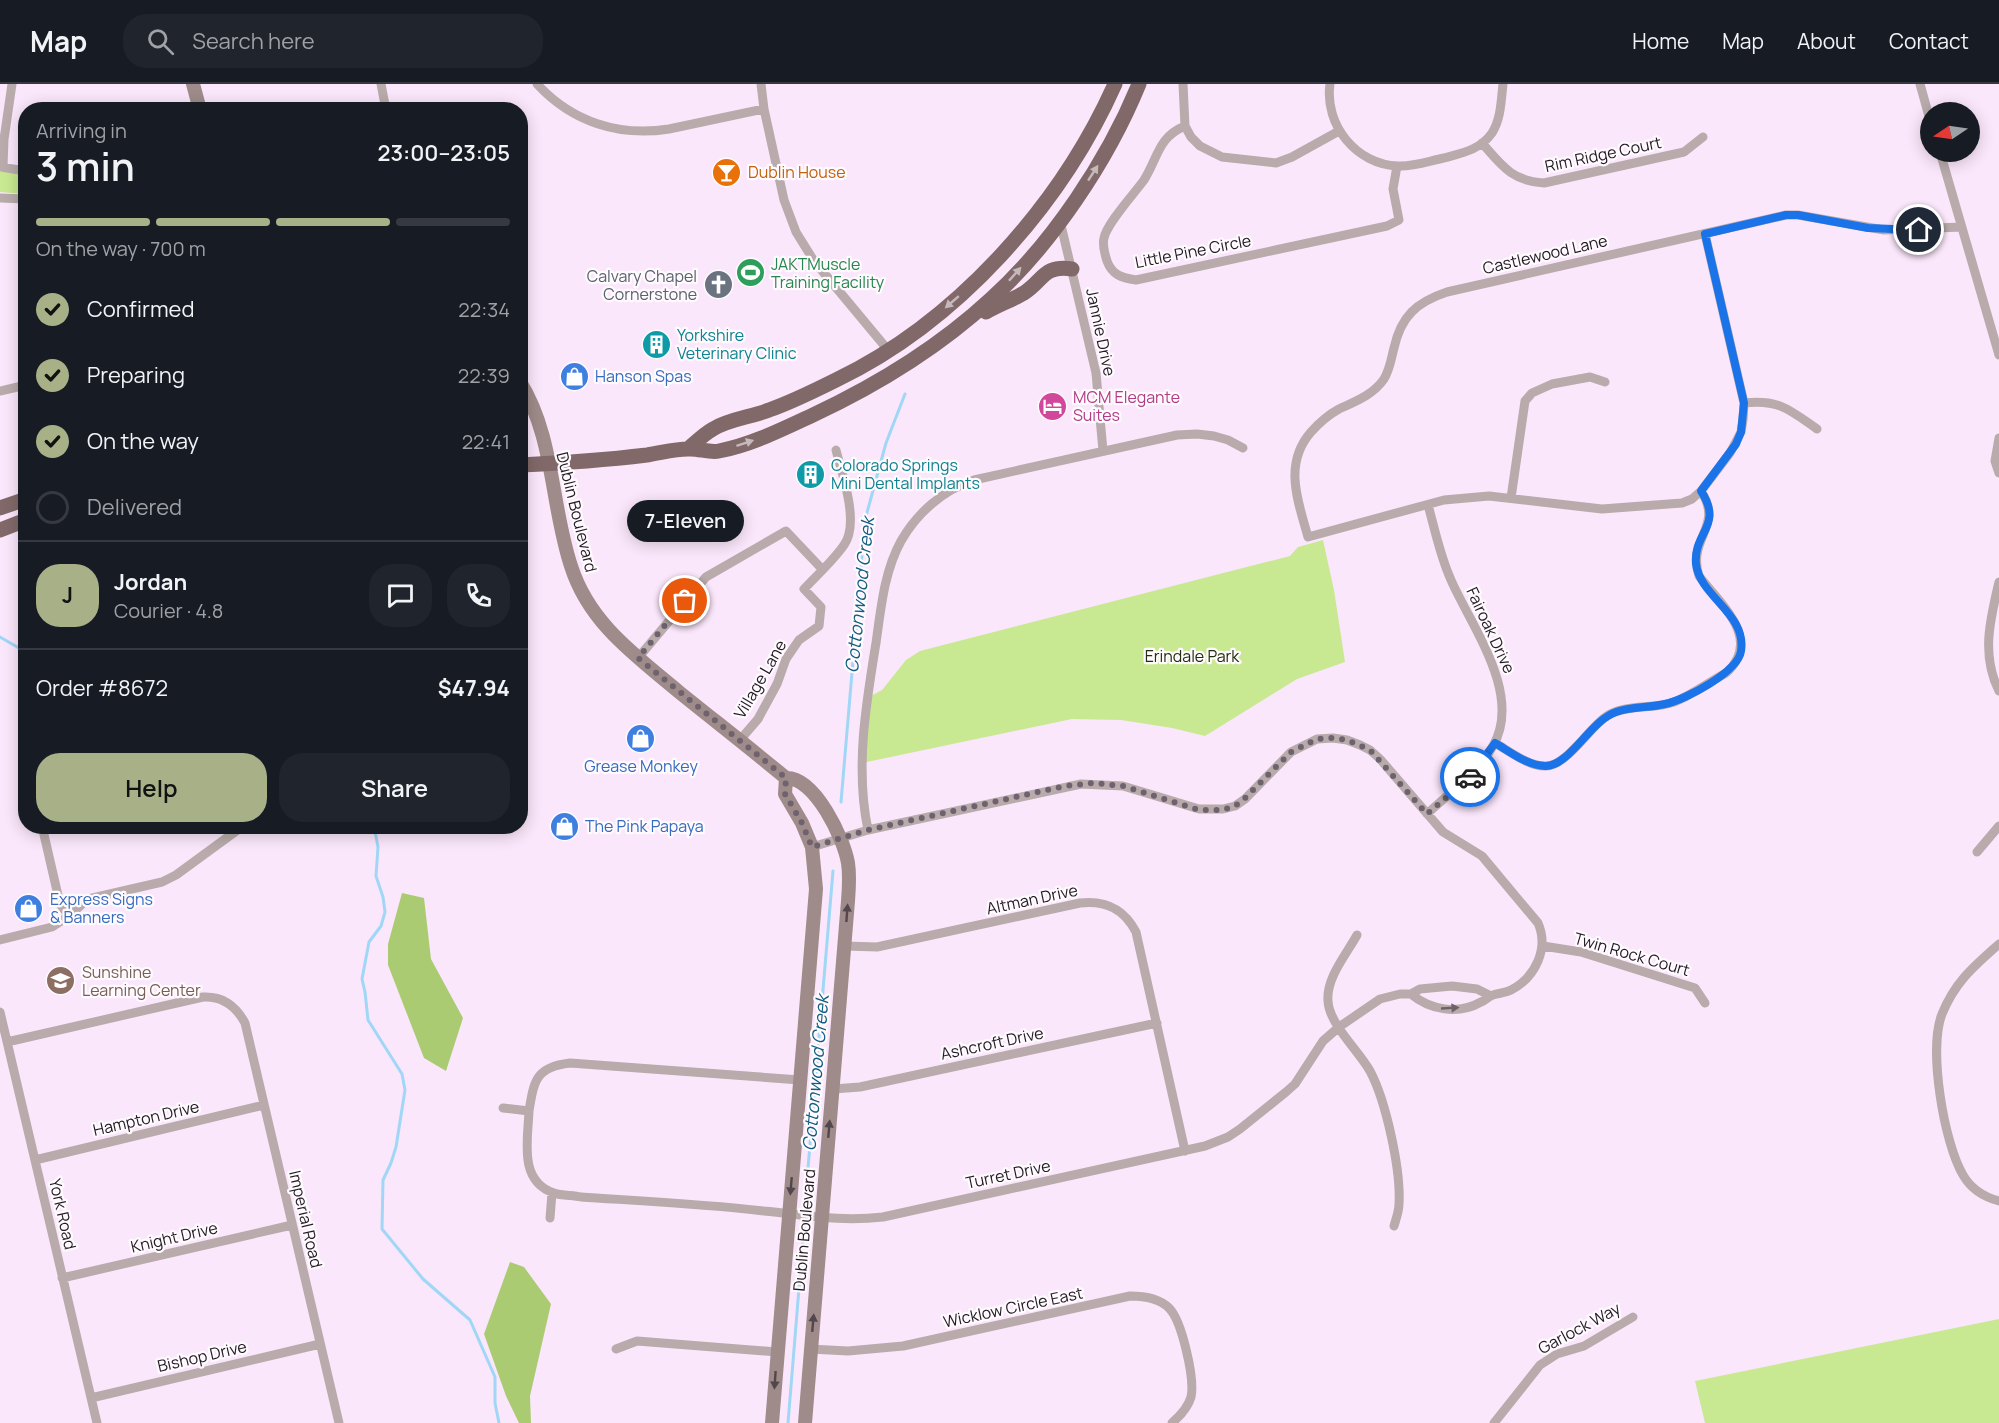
<!DOCTYPE html>
<meta charset="utf-8">
<style>
:root{--surface:#171b24;--page:#20242c;--text:#f1f3f6;--muted:#9ea1a6;--line:#363941;--accent:#a8b088}
body{margin:0;font-family:Manrope,sans-serif;background:var(--page);color:var(--text);height:100vh;display:flex;flex-direction:column;font-size:22px;white-space:nowrap}
*{box-sizing:border-box;margin:0}
p{font-size:20px;color:var(--muted)}
.icon{flex:none;width:33px;height:33px;fill:none;stroke:currentColor;stroke-width:2;stroke-linecap:round;stroke-linejoin:round}
.map{position:relative;flex:1;overflow:hidden}
.details{position:absolute;left:18px;top:18px;width:510px;height:732px;display:flex;flex-direction:column;background:var(--surface);border-radius:24px;box-shadow:0 3px 15px #0003}
.details>*{flex:none}
.needle{width:39px;rotate:257deg}
.buttons{position:absolute;left:1920px;top:18px;display:grid;gap:12px}
.buttons a{display:grid;place-items:center;width:60px;height:60px;border-radius:50%;background:var(--surface);box-shadow:0 3px 15px #0003;font-size:30px}
.pin{position:absolute;display:grid;place-items:center;width:51px;height:51px;color:#fff;margin:-26px;border:3px solid #fff;border-radius:50%;box-shadow:0 2px 6px #0007}
.courier{position:absolute;display:grid;place-items:center;width:60px;height:60px;margin:-30px;border:4px solid #1a73e8;border-radius:50%;background:#fff;color:#222;box-shadow:0 2px 8px #0007}
.bubble{position:absolute;height:42px;border-radius:21px;background:var(--surface);box-shadow:0 3px 15px #0003;font-size:20px;font-weight:600;line-height:42px;text-align:center}
.head em{font-style:normal;font-weight:600}
.head div{display:flex;flex-direction:column-reverse}
.head{display:flex;align-items:center;justify-content:space-between;height:102px;padding:0 18px}
h1{font-size:39px;font-weight:600;line-height:45px}
.bar{display:grid;grid-template-columns:repeat(4,1fr);gap:9px 6px;align-content:center;height:72px;padding:0 18px}
.bar i{height:8px;border-radius:4px;background:var(--line)}
.bar .current{background:var(--accent)}
.bar p{grid-column:span 4}
.line{display:flex;align-items:center;gap:15px;padding:0 18px;border-top:2px solid var(--line)}
.line div{flex:1}
.round{display:grid;place-items:center;flex:none;width:63px;height:63px;border-radius:24px;background:var(--page)}
ol{padding:0 18px;list-style:none}
li{display:flex;align-items:center;gap:18px;height:66px}
li p{margin-inline-start:auto}
li .icon{padding:6px;border-radius:50%;background:var(--accent);color:#111;stroke-width:4}
li:last-child{color:var(--muted)}
li i{width:33px;height:33px;border:3px solid var(--line);border-radius:50%}
.action{display:flex;gap:12px;margin-top:auto;padding:12px 18px}
.action a{flex:1;height:69px;border-radius:24px;background:var(--accent);color:#111;font-size:24px;font-weight:600;line-height:69px;text-align:center}
.action a+a{background:var(--page);color:var(--text)}
header{display:flex;align-items:center;gap:36px;box-sizing:border-box;height:84px;padding:0 30px;background:var(--surface);border-bottom:2px solid var(--line)}
header strong{font-size:28px}
nav{display:flex;gap:33px;margin-inline-start:auto;font-size:21px}
.search{width:420px;height:54px;background:var(--page);display:flex;align-items:center;gap:15px;box-sizing:border-box;padding:0 21px;border-radius:24px;color:var(--muted);font-size:22px}
.map>svg:first-child{display:block}
.green{fill:#c8e992}
.forest{fill:#abcb73}
.lines{fill:none;stroke-linecap:round;stroke-linejoin:round}
.stream{stroke:#a0d6f6;stroke-width:3}
.minor{stroke:#b9abab;stroke-width:9}
.secondary{stroke:#9e8b8a;stroke-width:14}
.trunk{stroke:#826969;stroke-width:15}
.oneway{fill:#c6b9bb}
.oneway2{fill:#53474c}
.oneway3{fill:#6d6266}
.done{stroke:#6d626e;stroke-width:6;stroke-dasharray:0 10.8}
.route{stroke:#1a73e8;stroke-width:8}
.labels{text-anchor:middle;stroke-width:4.5;stroke-linejoin:round;paint-order:stroke}
.street-label{font-size:16px;fill:#211a22;stroke:#fefafe}
.food-label{font-size:16px;fill:#c56008;stroke:#fefafe;text-anchor:start}
.leisure-label{font-size:16px;fill:#27864d;stroke:#fefafe;text-anchor:start}
.worship-label{font-size:16px;fill:#5b616d;stroke:#fefafe;text-anchor:end}
.culture-label{font-size:16px;fill:#0d838f;stroke:#fefafe;text-anchor:start}
.shop-label{font-size:16px;fill:#366cbe;stroke:#fefafe;text-anchor:start}
.hotel-label{font-size:16px;fill:#b23c85;stroke:#fefafe;text-anchor:start}
.park-label{font-size:16px;fill:#232f0a;stroke:#fefafe}
.education-label{font-size:16px;fill:#785e54;stroke:#fefafe;text-anchor:start}
.water-label{font-size:18px;font-style:italic;fill:#105d80;stroke:#fefafe}
</style>
<header>
<strong>Map</strong>
<div class="search"><svg class="icon" aria-label="search" viewBox="0 0 24 24"><circle cx="10" cy="10" r="6"/><path d="M15 15l6 6"/></svg>Search here</div>
<nav><a>Home</a><a>Map</a><a>About</a><a>Contact</a></nav>
</header>
<div class="map">
<svg width="1999" height="1339" viewBox="0 0 1999 1339">
<rect width="100%" height="100%" fill="#fbe7fb"/>
<path class="green" d="M 4,87 L 25,91 L 25,110 L 0,108 L 0,88 Z
M 1323,456 L 1334,506 L 1345,578 L 1297,595 L 1205,652 L 1172,644 L 1121,636 L 1072,635 L 862,679 L 867,614 L 882,606 L 906,576 L 920,567 L 1290,472 L 1298,463 Z
M 1999,1235 L 1999,1339 L 1705,1339 L 1695,1297 Z"/>
<path class="forest" d="M 402,809 L 424,814 L 431,875 L 463,934 L 446,987 L 424,974 L 388,881 L 388,860 Z
M 510,1178 L 524,1183 L 551,1220 L 530,1312 L 531,1339 L 519,1339 L 506,1312 L 484,1250 Z"/>
<g class="lines">
<path class="stream" d="M 0,553 L 26,568
M 841,718 L 865,436 L 886,359 L 905,310
M 374,742 L 378,763 L 376,792 L 383,813 L 385,828 L 381,842 L 369,858 L 362,895 L 365,908 L 368,936 L 402,990 L 405,1006 L 396,1063 L 391,1079 L 383,1096 L 382,1145 L 423,1195 L 470,1236 L 495,1293 L 495,1319 L 499,1339
M 805,1120 L 833,787
M 788,1339 L 804,1143"/>
<path class="minor" d="M 381,0 L 386,26
M 537,0 C 572,38 619,53 669,45 L 764,25
M 761,0 L 764,25 L 784,116 L 796,148 L 814,177 L 888,266
M 1183,0 L 1185,42 L 1191,53 L 1200,62 L 1222,73 L 1276,79 L 1292,73 L 1339,47
M 1330,0 C 1324,41 1357,81 1398,82 C 1413,83 1429,77 1444,74 C 1462,69 1480,66 1492,49 C 1501,35 1501,17 1503,0
M 1920,0 L 1930,36
M 247,26 L 252,23
M 1185,42 C 1158,53 1158,74 1144,96 C 1134,110 1107,139 1104,154 C 1102,162 1105,170 1107,177 C 1112,191 1122,194 1136,196 L 1387,142 L 1399,136 L 1393,105 L 1397,82
M 1482,59 C 1502,82 1512,97 1544,99 L 1684,68 L 1703,53
M 1940,68 L 1999,271
M 3,82 L 4,55 L 12,0
M 0,83 L 26,87
M 0,114 L 26,115
M 1060,137 L 1096,289 L 1103,367
M 1705,150 L 1744,319 L 1743,336 L 1741,348 L 1730,369 L 1701,407 L 1692,415 L 1682,419 L 1602,425 L 1489,412 L 1444,416 L 1308,453 C 1298,417 1283,380 1311,348 C 1319,339 1328,331 1339,325 C 1356,317 1373,311 1384,295 C 1390,285 1391,275 1394,264 C 1401,232 1417,218 1447,208 L 1786,131 L 1798,131 L 1884,146 L 1962,143
M 0,307 L 26,301
M 1744,319 C 1779,315 1790,326 1817,345
M 1999,354 L 1995,377 L 1999,389
M 1511,414 L 1525,317 L 1532,309 L 1552,300 L 1590,293 L 1605,298
M 1999,498 C 1990,536 1981,571 1999,607
M 638,574 L 706,493 L 786,447 L 822,485
M 740,656 L 758,635 L 777,600 L 786,575 L 799,556 L 819,542 L 821,523 L 804,505 C 817,491 833,477 844,461 C 860,439 842,390 836,366
M 1495,659 C 1509,667 1528,682 1545,682 C 1565,683 1588,646 1604,634 C 1624,619 1652,626 1674,618 C 1692,611 1709,598 1726,589 C 1763,556 1721,520 1699,492 C 1687,454 1724,443 1701,407
M 1427,730 C 1450,708 1477,690 1493,662 C 1523,610 1471,542 1451,496 C 1440,472 1435,446 1428,421
M 42,742 L 60,820 L 69,832
M 868,746 C 855,684 866,620 876,559 C 881,524 884,488 901,457 C 917,429 943,406 974,396 L 1177,351 L 1197,350 L 1214,352 L 1228,356 L 1243,364
M 812,763 L 868,746 L 1081,700 L 1123,702 L 1199,725 L 1223,725 L 1235,722 L 1245,715 L 1291,668 L 1317,655 L 1333,654 L 1347,656 L 1360,661 L 1370,666 L 1380,675 L 1443,748 L 1482,772 L 1538,839 C 1549,864 1536,893 1511,906 C 1505,909 1499,909 1493,911 C 1489,912 1486,916 1481,918 C 1458,931 1430,926 1411,910
M 1977,768 L 1999,742
M 1357,851 C 1346,871 1326,894 1328,917 C 1329,940 1359,967 1370,987 C 1386,1017 1401,1086 1399,1120 C 1399,1127 1396,1135 1394,1142
M 0,856 L 52,843 L 69,832 L 88,815 L 162,798 L 176,791 L 243,742
M 1999,860 C 1973,883 1955,898 1942,930 C 1928,965 1944,1059 1963,1091 C 1971,1105 1984,1113 1999,1117
M 845,862 L 877,863 L 1080,819 C 1106,816 1124,825 1136,848 L 1185,1067
M 1543,862 L 1581,868 L 1695,904 L 1705,919
M 0,928 L 97,1339
M 7,958 L 203,913 C 222,912 236,922 245,939 L 339,1339
M 833,1005 L 860,1003 L 1157,939
M 503,1024 L 529,1027 C 534,996 536,983 570,979 L 800,996
M 529,1027 C 528,1055 518,1097 554,1109 C 562,1112 573,1111 581,1113 C 642,1117 704,1120 764,1127 C 807,1131 839,1138 883,1133 L 1205,1062 L 1228,1053 L 1240,1045 L 1286,1008 L 1295,1000 L 1323,957 L 1339,943 L 1380,915 L 1400,910 L 1411,910 L 1420,905 L 1452,902 L 1477,905 L 1491,912
M 35,1076 L 264,1021
M 550,1134 L 552,1109
M 62,1194 L 292,1141
M 616,1265 L 637,1257 L 777,1268
M 810,1265 L 848,1267 L 903,1262 L 1130,1212 C 1144,1212 1159,1214 1169,1224 C 1182,1237 1195,1295 1191,1313 C 1188,1324 1180,1332 1172,1339
M 91,1314 L 320,1260
M 1494,1339 L 1540,1281 L 1557,1270 L 1584,1262 L 1633,1233"/>
<path class="secondary" d="M 193,0 L 200,26
M 520,298 C 554,352 551,422 571,482 C 589,539 635,571 679,608 C 715,637 751,665 786,694 C 815,693 844,755 848,779 C 850,792 849,804 848,817 L 805,1339
M 772,1339 L 816,805 L 812,763 L 802,739 L 785,710 L 786,694"/>
<path class="trunk" d="M 986,228 C 998,221 1012,216 1024,209 C 1044,196 1043,181 1072,185
M 688,365 C 696,358 704,350 713,345 C 729,335 752,333 769,326 C 792,318 814,307 836,296 C 957,238 1061,121 1115,0
M 520,381 C 563,379 605,376 647,371 C 661,369 674,365 688,365 C 698,364 709,369 719,367 C 751,361 783,345 813,331 C 877,301 938,264 991,215 C 1052,160 1108,76 1139,0
M 0,424 L 26,415
M 0,446 L 26,436"/>
</g>
<defs><path id="oneway-solid" d="M-6-.8H1V-3.2L6.5 0L1 3.2V.8H-6Z" transform="scale(1.5)"/></defs>
<g class="oneway">
<use href="#oneway-solid" transform="translate(1093 89) rotate(-57)"/>
<use href="#oneway-solid" transform="translate(1015 190) rotate(-48)"/>
<use href="#oneway-solid" transform="translate(952 218) rotate(139)"/>
<use href="#oneway-solid" transform="translate(745 359) rotate(-18)"/>
</g>
<g class="oneway2">
<use href="#oneway-solid" transform="translate(847 829) rotate(-86)"/>
<use href="#oneway-solid" transform="translate(829 1045) rotate(-85)"/>
<use href="#oneway-solid" transform="translate(791 1102) rotate(95)"/>
<use href="#oneway-solid" transform="translate(813 1239) rotate(-85)"/>
<use href="#oneway-solid" transform="translate(775 1296) rotate(94)"/>
</g>
<use class="oneway3" href="#oneway-solid" transform="translate(1450 924) rotate(-3)"/>
<g class="lines">
<path class="done" d="M 685,517 L 638,574 L 786,694 L 785,710 L 802,739 L 812,763 L 868,746 L 1065,702 L 1093,699 L 1123,702 L 1199,726 L 1223,726 L 1235,722 L 1245,714 L 1291,668 L 1317,655 L 1333,654 L 1347,656 L 1370,666 L 1427,730 L 1470,693"/>
<path class="route" d="M 1470,693 L 1495,659 C 1509,667 1528,682 1545,682 C 1569,683 1591,636 1616,628 C 1631,622 1649,624 1665,620 C 1685,616 1738,588 1741,567 C 1747,530 1700,513 1696,480 C 1693,448 1724,442 1701,407 L 1736,360 L 1741,348 L 1744,319 L 1705,150 L 1786,131 L 1798,131 L 1868,144 L 1919,146"/>
</g>
<defs>
<symbol id="bar-disc" viewBox="-11 -11 22 22"><circle r="9.5" fill="#e8710a" stroke="#fefafe"/><path d="M-6-5H6L.8 .8V4.5H3.5V6h-7V4.5H-.8V.8Z" fill="#fff"/></symbol>
<symbol id="stadium-disc" viewBox="-11 -11 22 22"><circle r="9.5" fill="#2e9e5b" stroke="#fefafe"/><path d="M0-5a6.5 5 0 1 0 0 10a6.5 5 0 1 0 0-10ZM-3.5-1.8h7v3.6h-7Z" fill="#fff"/></symbol>
<symbol id="church-disc" viewBox="-11 -11 22 22"><circle r="9.5" fill="#6b7280" stroke="#fefafe"/><path d="M-1.2-6h2.4v3.5h3.3v2.4h-3.3V6h-2.4V-.1h-3.3v-2.4h3.3Z" fill="#fff"/></symbol>
<symbol id="building-disc" viewBox="-11 -11 22 22"><circle r="9.5" fill="#0f9aa8" stroke="#fefafe"/><path d="M-4-6H4V6H1V3H-1V6H-4ZM-2.5-4.3h1.7v1.8h-1.7ZM.8-4.3h1.7v1.8H.8ZM-2.5-1h1.7V.8h-1.7ZM.8-1h1.7V.8H.8Z" fill="#fff"/></symbol>
<symbol id="shop-disc" viewBox="-11 -11 22 22"><circle r="9.5" fill="#3f7fe0" stroke="#fefafe"/><path d="M-5-2.5h2.3a2.7 3.5 0 0 1 5.4 0H5L5.5 6h-11ZM-1.5-2.5h3a1.5 2.3 0 0 0-3 0Z" fill="#fff"/></symbol>
<symbol id="hotel-disc" viewBox="-11 -11 22 22"><circle r="9.5" fill="#d1479c" stroke="#fefafe"/><path d="M-6-4.5h1.5V1H6V5H4.5V3h-9V5H-6ZM-4 0a1.8 1.8 0 1 1 3.6 0ZM.5 0V-2.5h3Q6-2.5 6 0Z" fill="#fff"/></symbol>
<symbol id="school-disc" viewBox="-11 -11 22 22"><circle r="9.5" fill="#8d6e63" stroke="#fefafe"/><path d="M0-5L7-2L0 1L-7-2ZM-4 1L0 2.5L4 1V4Q0 6-4 4Z" fill="#fff"/></symbol>
</defs>
<g fill-rule="evenodd">
<use href="#bar-disc" x="710" y="72" width="33" height="33"/>
<use href="#stadium-disc" x="734" y="172" width="33" height="33"/>
<use href="#church-disc" x="702" y="184" width="33" height="33"/>
<use href="#building-disc" x="640" y="244" width="33" height="33"/>
<use href="#shop-disc" x="558" y="276" width="33" height="33"/>
<use href="#hotel-disc" x="1036" y="306" width="33" height="33"/>
<use href="#building-disc" x="794" y="374" width="33" height="33"/>
<use href="#shop-disc" x="624" y="638" width="33" height="33"/>
<use href="#shop-disc" x="548" y="726" width="33" height="33"/>
<use href="#shop-disc" x="12" y="808" width="33" height="33"/>
<use href="#school-disc" x="44" y="880" width="33" height="33"/>
</g>
<g class="labels">
<g class="street-label">
<text transform="translate(1603 70) rotate(-12)" y="6">Rim Ridge Court</text>
<text transform="translate(1193 167) rotate(-11)" y="6">Little Pine Circle</text>
<text transform="translate(1545 170) rotate(-13)" y="6">Castlewood Lane</text>
<text transform="translate(1101 248) rotate(78)" y="6">Jannie Drive</text>
<text transform="translate(577 428) rotate(76)" y="6">Dublin Boulevard</text>
<text transform="translate(1491 546) rotate(65)" y="6">Fairoak Drive</text>
<text transform="translate(760 595) rotate(-60)" y="6">Village Lane</text>
<text transform="translate(1032 815) rotate(-12)" y="6">Altman Drive</text>
<text transform="translate(1632 870) rotate(16)" y="6">Twin Rock Court</text>
<text transform="translate(992 959) rotate(-12)" y="6">Ashcroft Drive</text>
<text transform="translate(146 1034) rotate(-13)" y="6">Hampton Drive</text>
<text transform="translate(1008 1090) rotate(-12)" y="6">Turret Drive</text>
<text transform="translate(63 1130) rotate(77)" y="6">York Road</text>
<text transform="translate(306 1135) rotate(77)" y="6">Imperial Road</text>
<text transform="translate(804 1146) rotate(-85)" y="6">Dublin Boulevard</text>
<text transform="translate(174 1153) rotate(-13)" y="6">Knight Drive</text>
<text transform="translate(1013 1223) rotate(-12)" y="6">Wicklow Circle East</text>
<text transform="translate(1579 1244) rotate(-28)" y="6">Garlock Way</text>
<text transform="translate(202 1272) rotate(-13)" y="6">Bishop Drive</text>
</g>
<g class="food-label">
<text x="748" y="94">Dublin House</text>
</g>
<g class="leisure-label">
<text x="771" y="186">JAKTMuscle<tspan x="771" dy="18">Training Facility</tspan></text>
</g>
<g class="worship-label">
<text x="697" y="198">Calvary Chapel<tspan x="697" dy="18">Cornerstone</tspan></text>
</g>
<g class="culture-label">
<text x="677" y="257">Yorkshire<tspan x="677" dy="18">Veterinary Clinic</tspan></text>
<text x="831" y="387">Colorado Springs<tspan x="831" dy="18">Mini Dental Implants</tspan></text>
</g>
<g class="shop-label">
<text x="595" y="298">Hanson Spas</text>
<text x="641" y="688" text-anchor="middle">Grease Monkey</text>
<text x="585" y="748">The Pink Papaya</text>
<text x="50" y="821">Express Signs<tspan x="50" dy="18">&amp; Banners</tspan></text>
</g>
<g class="hotel-label">
<text x="1073" y="319">MCM Elegante<tspan x="1073" dy="18">Suites</tspan></text>
</g>
<g class="park-label">
<text x="1192" y="578">Erindale Park</text>
</g>
<g class="education-label">
<text x="82" y="894">Sunshine<tspan x="82" dy="18">Learning Center</tspan></text>
</g>
<g class="water-label">
<text transform="translate(860 511) rotate(-84)" y="6">Cottonwood Creek</text>
<text transform="translate(816 989) rotate(-85)" y="6">Cottonwood Creek</text>
</g>
</g>
</svg>
<div class="buttons">
<a><svg class="needle" viewBox="-14 -14 28 28"><path d="M0-13l5 13h-10z" fill="#e53935"/><path d="M0 13l5-13h-10z" fill="#9ea1a6"/></svg></a>
</div>
<div class="pin" style="left:685px;top:517px;background:#ea580c"><svg class="icon" aria-label="bag" viewBox="0 0 24 24"><path d="M5 8h14l-1 12H6zM9 8a3 3 0 0 1 6 0"/></svg></div>
<div class="pin" style="left:1919px;top:146px;background:#1f2937"><svg class="icon" aria-label="home" viewBox="0 0 24 24"><path d="M3 11l9-7 9 7M6 9v11h12V9"/></svg></div>
<div class="courier" style="left:1470px;top:693px"><svg class="icon" aria-label="car" viewBox="0 0 24 24"><path d="M5 17H2v-5l4-1 3-4h7l3 4 3 1v5h-3M9 17h6M6 11h13"/><circle cx="7" cy="17" r="2"/><circle cx="17" cy="17" r="2"/></svg></div>
<div class="bubble" style="left:627px;top:416px;width:117px">7-Eleven</div>
<section class="details">
<div class="head"><div><h1>3 min</h1><p>Arriving in</p></div><em>23:00–23:05</em></div>
<div class="bar"><i class="current"></i><i class="current"></i><i class="current"></i><i></i><p>On the way · 700 m</p></div>
<ol>
<li><svg class="icon" aria-label="check" viewBox="0 0 24 24"><path d="M5 12l5 5 9-10"/></svg>Confirmed<p>22:34</p></li>
<li><svg class="icon" aria-label="check" viewBox="0 0 24 24"><path d="M5 12l5 5 9-10"/></svg>Preparing<p>22:39</p></li>
<li><svg class="icon" aria-label="check" viewBox="0 0 24 24"><path d="M5 12l5 5 9-10"/></svg>On the way<p>22:41</p></li>
<li><i></i>Delivered</li>
</ol>
<div class="line" style="height:108px"><b class="round" style="background:var(--accent);color:#111">J</b><div><b>Jordan</b><p>Courier · 4.8</p></div><a class="round"><svg class="icon" aria-label="chat" viewBox="0 0 24 24"><path d="M4 5h16v11H9l-5 4z"/></svg></a><a class="round"><svg class="icon" aria-label="phone" viewBox="0 0 24 24"><path d="M5 4h4l2 5-3 2q2 4 5 5l2-3 5 2v4C11 20 4 13 5 4z"/></svg></a></div>
<div class="line" style="height:78px"><div>Order #8672</div><b>$47.94</b></div>
<div class="action"><a>Help</a><a>Share</a></div>
</section>
</div>
